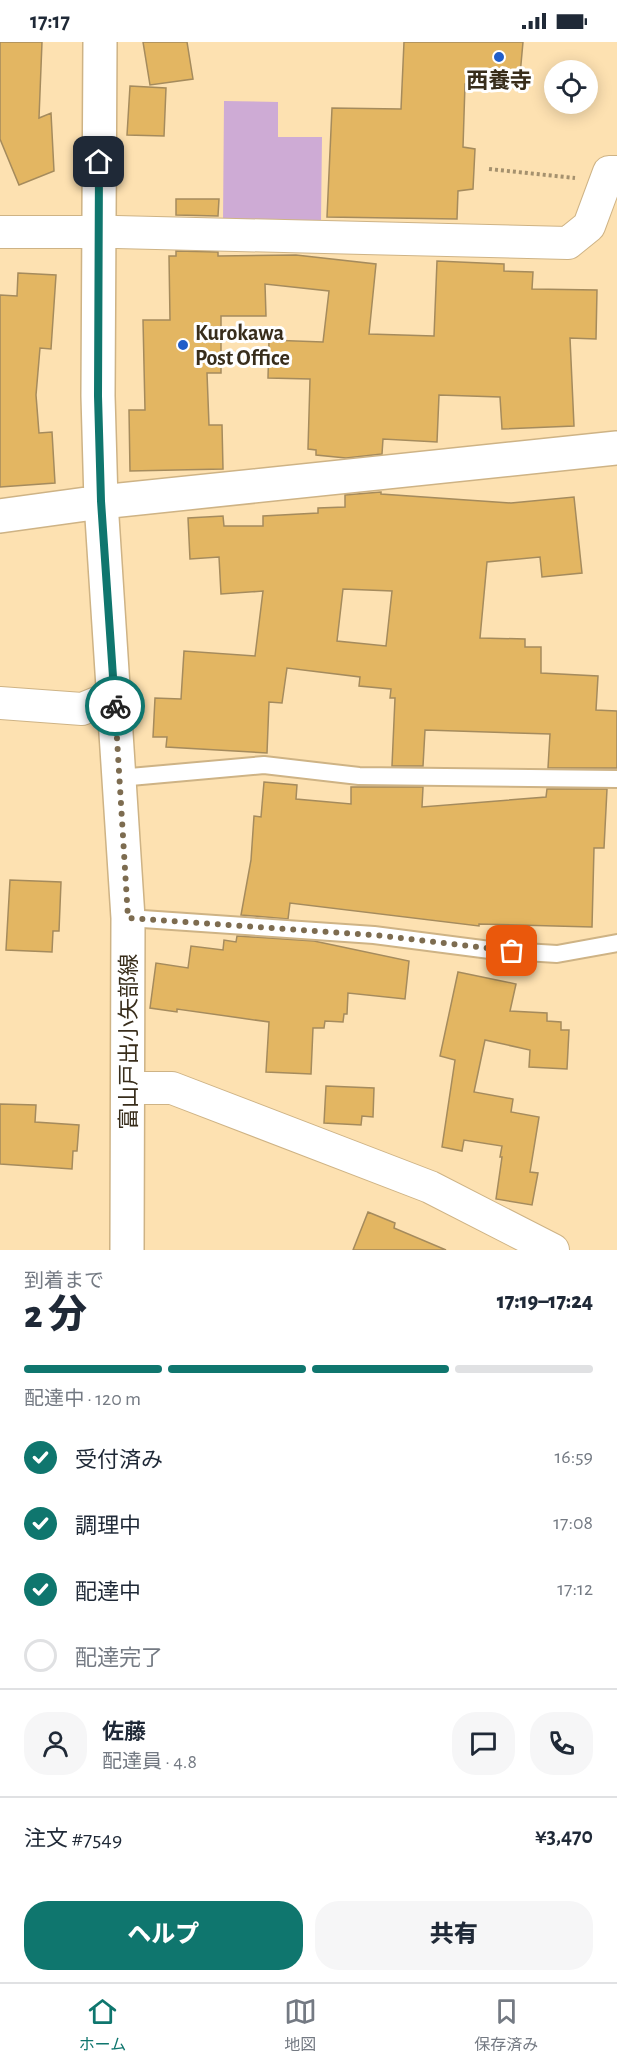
<!DOCTYPE html>
<html lang="ja">
<meta charset="utf-8">
<style>
:root{--surface:#fff;--page:#f6f6f7;--text:#1f2937;--muted:#747a83;--line:#e0e1e3;--accent:#0f766e}
body{margin:0;font-family:"Alegreya Sans","Noto Sans JP",sans-serif;background:var(--page);color:var(--text);height:100vh;display:flex;flex-direction:column;font-size:22px;white-space:nowrap}
*{box-sizing:border-box;margin:0}
p{font-size:20px;color:var(--muted)}
.icon{flex:none;width:33px;height:33px;fill:none;stroke:currentColor;stroke-width:2;stroke-linecap:round;stroke-linejoin:round}
.map{position:relative;height:1208px;overflow:hidden}
.drawer{display:flex;flex-direction:column;background:var(--surface);flex:1}
.drawer>*{flex:none}
.tools{position:absolute;left:544px;top:18px;display:grid;gap:12px}
.tools a{display:grid;place-items:center;width:54px;height:54px;border-radius:50%;background:var(--surface);box-shadow:0 3px 15px #0003;font-size:30px}
.pin{position:absolute;display:grid;place-items:center;width:51px;height:51px;color:#fff;margin:-26px;border-radius:12px;box-shadow:0 3px 9px #0006}
.courier{position:absolute;display:grid;place-items:center;width:60px;height:60px;margin:-30px;border:4px solid #0f766e;border-radius:50%;background:#fff;color:#222;box-shadow:0 2px 8px #0007}
.headline em{font-style:normal;font-weight:800}
.headline div{display:flex;flex-direction:column-reverse}
.headline{display:flex;align-items:center;justify-content:space-between;height:102px;padding:0 24px}
h1{font-size:39px;font-weight:800;line-height:45px}
.bar{display:grid;grid-template-columns:repeat(4,1fr);gap:9px 6px;align-content:center;height:72px;padding:0 24px}
.bar i{height:8px;border-radius:4px;background:var(--line)}
.bar .on{background:var(--accent)}
.bar p{grid-column:span 4}
.line{display:flex;align-items:center;gap:15px;padding:0 24px;border-top:2px solid var(--line)}
.line div{flex:1}
.round{display:grid;place-items:center;flex:none;width:63px;height:63px;border-radius:24px;background:var(--page)}
ol{padding:0 24px;list-style:none}
li{display:flex;align-items:center;gap:18px;height:66px}
li p{margin-inline-start:auto}
li .icon{padding:6px;border-radius:50%;background:var(--accent);color:#fff;stroke-width:4}
li:last-child{color:var(--muted)}
li i{width:33px;height:33px;border:3px solid var(--line);border-radius:50%}
.button{display:flex;gap:12px;margin-top:auto;padding:12px 24px}
.button a{flex:1;height:69px;border-radius:24px;background:var(--accent);color:#fff;font-size:24px;font-weight:800;line-height:69px;text-align:center}
.button a+a{background:var(--page);color:var(--text)}
.status{display:flex;justify-content:space-between;align-items:center;height:42px;padding:0 30px;background:var(--surface);direction:ltr}
.status svg{height:16px;fill:currentColor}
.tab-bar{display:flex;justify-content:space-around;align-items:center;height:84px;border-top:2px solid var(--line);background:var(--surface);font-size:16px;color:var(--muted)}
.tab-bar a{display:grid;justify-items:center;gap:3px}
.tab-bar .on{color:var(--accent)}
.map>svg:first-child{display:block}
.green{fill:#ceabd5}
.building{fill:#e3b662;stroke:#a58b5d;stroke-width:1.5;fill-rule:evenodd}
.lines{fill:none;stroke-linecap:round;stroke-linejoin:round}
.lane-casing{stroke:#ceb385;stroke-width:20}
.street-casing{stroke:#ceb385;stroke-width:34}
.secondary-casing{stroke:#ceb385;stroke-width:36}
.primary-casing{stroke:#ceb385;stroke-width:36}
.path{stroke:#a5916e;stroke-width:4;stroke-dasharray:3 3;stroke-linecap:butt}
.lane{stroke:#fff;stroke-width:16}
.street{stroke:#fff;stroke-width:32}
.secondary{stroke:#fff;stroke-width:33}
.primary{stroke:#fff;stroke-width:33}
.done{stroke:#7d6c50;stroke-width:6;stroke-dasharray:0 10.8}
.route{stroke:#0f766e;stroke-width:8}
.poi-dot{fill:#205dc9;stroke:#fff;stroke-width:2}
.labels{text-anchor:middle;stroke-width:6;stroke-linejoin:round;paint-order:stroke}
.poi-label{font-size:22px;font-weight:bold;fill:#382d1b;stroke:#fff}
.street-label{font-size:22px;fill:#382d1b;stroke:#fff}
</style>
<div class="status"><b>17:17</b><svg viewBox="0 0 49 12"><path d="M0 12V9h3v3zM5 12V6h3v6zM10 12V3h3v9zM15 12V0h3v12zM26 1h20v11H26zM47 4h2v5h-2z"/></svg></div>
<div class="map">
<svg width="617" height="1208" viewBox="0 0 617 1208">
<rect width="100%" height="100%" fill="#fde1b1"/>
<path class="green" d="M 224,59 L 278,60 L 278,95 L 322,95 L 321,180 L 223,180 Z"/>
<path class="building" d="M 0,0 L 42,0 L 39,76 L 51,71 L 54,129 L 19,143 L 0,97 Z
M 143,0 L 187,0 L 193,37 L 150,43 Z
M 404,0 L 523,0 L 520,33 L 497,32 L 497,43 L 465,42 L 463,105 L 475,107 L 473,147 L 458,149 L 457,177 L 327,175 L 332,66 L 401,67 Z
M 130,44 L 166,46 L 164,94 L 127,93 Z
M 176,157 L 219,157 L 218,174 L 176,173 Z
M 176,209 L 218,210 L 218,214 L 296,213 L 376,222 L 369,292 L 434,294 L 437,219 L 504,222 L 504,229 L 533,230 L 532,247 L 597,248 L 596,297 L 570,296 L 574,384 L 502,387 L 500,355 L 439,353 L 437,400 L 383,397 L 382,412 L 346,416 L 316,413 L 316,408 L 308,407 L 310,337 L 268,336 L 269,298 L 323,300 L 329,249 L 265,242 L 266,274 L 221,274 L 221,331 L 207,331 L 209,383 L 222,383 L 223,427 L 130,429 L 129,368 L 145,368 L 143,278 L 170,278 L 169,214 L 176,214 Z
M 18,231 L 56,233 L 51,307 L 40,306 L 36,353 L 39,391 L 52,390 L 55,441 L 0,445 L 0,253 L 17,254 Z
M 381,450 L 381,452 L 511,461 L 574,455 L 582,531 L 542,535 L 540,515 L 487,520 L 480,596 L 525,597 L 525,605 L 541,605 L 541,631 L 598,634 L 596,668 L 617,669 L 617,726 L 548,726 L 550,692 L 425,688 L 423,724 L 392,724 L 395,656 L 390,656 L 391,647 L 359,644 L 360,635 L 287,626 L 282,661 L 269,660 L 267,711 L 166,705 L 167,695 L 153,695 L 155,656 L 181,657 L 184,609 L 255,614 L 263,549 L 221,552 L 219,515 L 190,517 L 188,476 L 223,474 L 224,484 L 263,484 L 263,474 L 318,471 L 318,466 L 345,465 L 345,453 ZM 343,547 L 392,549 L 386,604 L 337,599 Z
M 264,740 L 297,743 L 296,757 L 351,762 L 351,745 L 423,745 L 422,765 L 546,755 L 547,747 L 607,747 L 604,806 L 594,806 L 592,885 L 479,882 L 479,884 L 290,861 L 288,877 L 241,873 L 251,818 L 254,774 L 261,775 Z
M 10,838 L 61,840 L 59,889 L 53,889 L 52,910 L 6,908 Z
M 237,894 L 314,899 L 409,919 L 405,957 L 348,951 L 347,972 L 344,972 L 343,980 L 325,979 L 324,986 L 313,986 L 311,1032 L 266,1030 L 269,980 L 177,967 L 177,970 L 150,966 L 156,921 L 188,926 L 191,904 L 223,908 L 224,898 L 236,900 Z
M 458,930 L 516,942 L 510,969 L 547,971 L 547,979 L 561,980 L 561,988 L 569,988 L 567,1027 L 529,1025 L 530,1008 L 485,998 L 474,1050 L 513,1057 L 511,1070 L 539,1075 L 530,1130 L 538,1131 L 532,1163 L 496,1157 L 502,1115 L 500,1115 L 502,1104 L 464,1098 L 462,1109 L 442,1105 L 455,1018 L 440,1014 Z
M 326,1044 L 374,1046 L 373,1075 L 362,1074 L 361,1083 L 324,1081 Z
M 0,1062 L 36,1063 L 35,1080 L 79,1083 L 77,1109 L 73,1109 L 72,1127 L 0,1122 Z
M 368,1170 L 395,1181 L 394,1186 L 446,1208 L 353,1208 Z"/>
<g class="lines">
<defs>
<path id="lane" d="M 119,736 L 264,723 L 359,734 L 617,737
M 128,876 L 374,893 L 490,908 L 557,912 L 617,901"/>
<path id="street" d="M 0,190 L 116,190 L 568,201 L 589,184 L 609,130 L 617,130
M 0,661 L 82,667 L 114,654
M 128,1046 L 172,1046 L 430,1145 L 553,1208"/>
<path id="secondary" d="M 101,460 L 617,406"/>
<path id="primary" d="M 100,0 L 98,354 L 101,460 L 128,876 L 127,1208
M 0,474 L 101,460"/>
</defs>
<use href="#lane" class="lane-casing"/>
<use href="#street" class="street-casing"/>
<use href="#secondary" class="secondary-casing"/>
<use href="#primary" class="primary-casing"/>
<path class="path" d="M 489,127 L 575,136"/>
<use href="#lane" class="lane"/>
<use href="#street" class="street"/>
<use href="#secondary" class="secondary"/>
<use href="#primary" class="primary"/>
</g>
<g class="lines">
<path class="done" d="M 115,664 L 128,876 L 374,893 L 512,909"/>
<path class="route" d="M 99,120 L 98,354 L 101,459 L 115,664"/>
</g>
<g class="poi-dot">
<circle cx="499" cy="15" r="6"/>
<circle cx="183" cy="303" r="6"/>
</g>
<g class="labels">
<g class="poi-label">
<text x="499" y="46">西養寺</text>
<text x="195" y="298" text-anchor="start">Kurokawa<tspan x="195" dy="25">Post Office</tspan></text>
</g>
<g class="street-label">
<text transform="translate(128 1000) rotate(-90)" y="8">富山戸出小矢部線</text>
</g>
</g>
</svg>
<div class="tools">
<a><svg class="icon" aria-label="locate" viewBox="0 0 24 24"><circle cx="12" cy="12" r="6"/><path d="M12 2v4M12 18v4M2 12h4M18 12h4"/></svg></a>
</div>
<div class="pin" style="left:512px;top:909px;background:#ea580c"><svg class="icon" aria-label="bag" viewBox="0 0 24 24"><path d="M5 8h14l-1 12H6zM9 8a3 3 0 0 1 6 0"/></svg></div>
<div class="pin" style="left:99px;top:120px;background:#1f2937"><svg class="icon" aria-label="home" viewBox="0 0 24 24"><path d="M3 11l9-7 9 7M6 9v11h12V9"/></svg></div>
<div class="courier" style="left:115px;top:664px"><svg class="icon" aria-label="bike" viewBox="0 0 24 24"><circle cx="6" cy="16" r="4"/><circle cx="18" cy="16" r="4"/><path d="M6 16l4-8h5l3 8M10 8l3 8H6M13 5h3"/></svg></div>
</div>
<section class="drawer">
<div class="headline"><div><h1>2 分</h1><p>到着まで</p></div><em>17:19–17:24</em></div>
<div class="bar"><i class="on"></i><i class="on"></i><i class="on"></i><i></i><p>配達中 · 120 m</p></div>
<ol>
<li><svg class="icon" aria-label="check" viewBox="0 0 24 24"><path d="M5 12l5 5 9-10"/></svg>受付済み<p>16:59</p></li>
<li><svg class="icon" aria-label="check" viewBox="0 0 24 24"><path d="M5 12l5 5 9-10"/></svg>調理中<p>17:08</p></li>
<li><svg class="icon" aria-label="check" viewBox="0 0 24 24"><path d="M5 12l5 5 9-10"/></svg>配達中<p>17:12</p></li>
<li><i></i>配達完了</li>
</ol>
<div class="line" style="height:108px"><a class="round"><svg class="icon" aria-label="person" viewBox="0 0 24 24"><circle cx="12" cy="8" r="4"/><path d="M4 21q1-7 8-7t8 7"/></svg></a><div><b>佐藤</b><p>配達員 · 4.8</p></div><a class="round"><svg class="icon" aria-label="chat" viewBox="0 0 24 24"><path d="M4 5h16v11H9l-5 4z"/></svg></a><a class="round"><svg class="icon" aria-label="phone" viewBox="0 0 24 24"><path d="M5 4h4l2 5-3 2q2 4 5 5l2-3 5 2v4C11 20 4 13 5 4z"/></svg></a></div>
<div class="line" style="height:78px"><div>注文 #7549</div><b>¥3,470</b></div>
<div class="button"><a>ヘルプ</a><a>共有</a></div>
</section>
<nav class="tab-bar">
<a class="on"><svg class="icon" aria-label="home" viewBox="0 0 24 24"><path d="M3 11l9-7 9 7M6 9v11h12V9"/></svg>ホーム</a>
<a><svg class="icon" aria-label="map" viewBox="0 0 24 24"><path d="M3 6l6-2 6 2 6-2v14l-6 2-6-2-6 2zM9 4v14M15 6v14"/></svg>地図</a>
<a><svg class="icon" aria-label="saved" viewBox="0 0 24 24"><path d="M7 4h10v16l-5-4-5 4z"/></svg>保存済み</a>
</nav>
